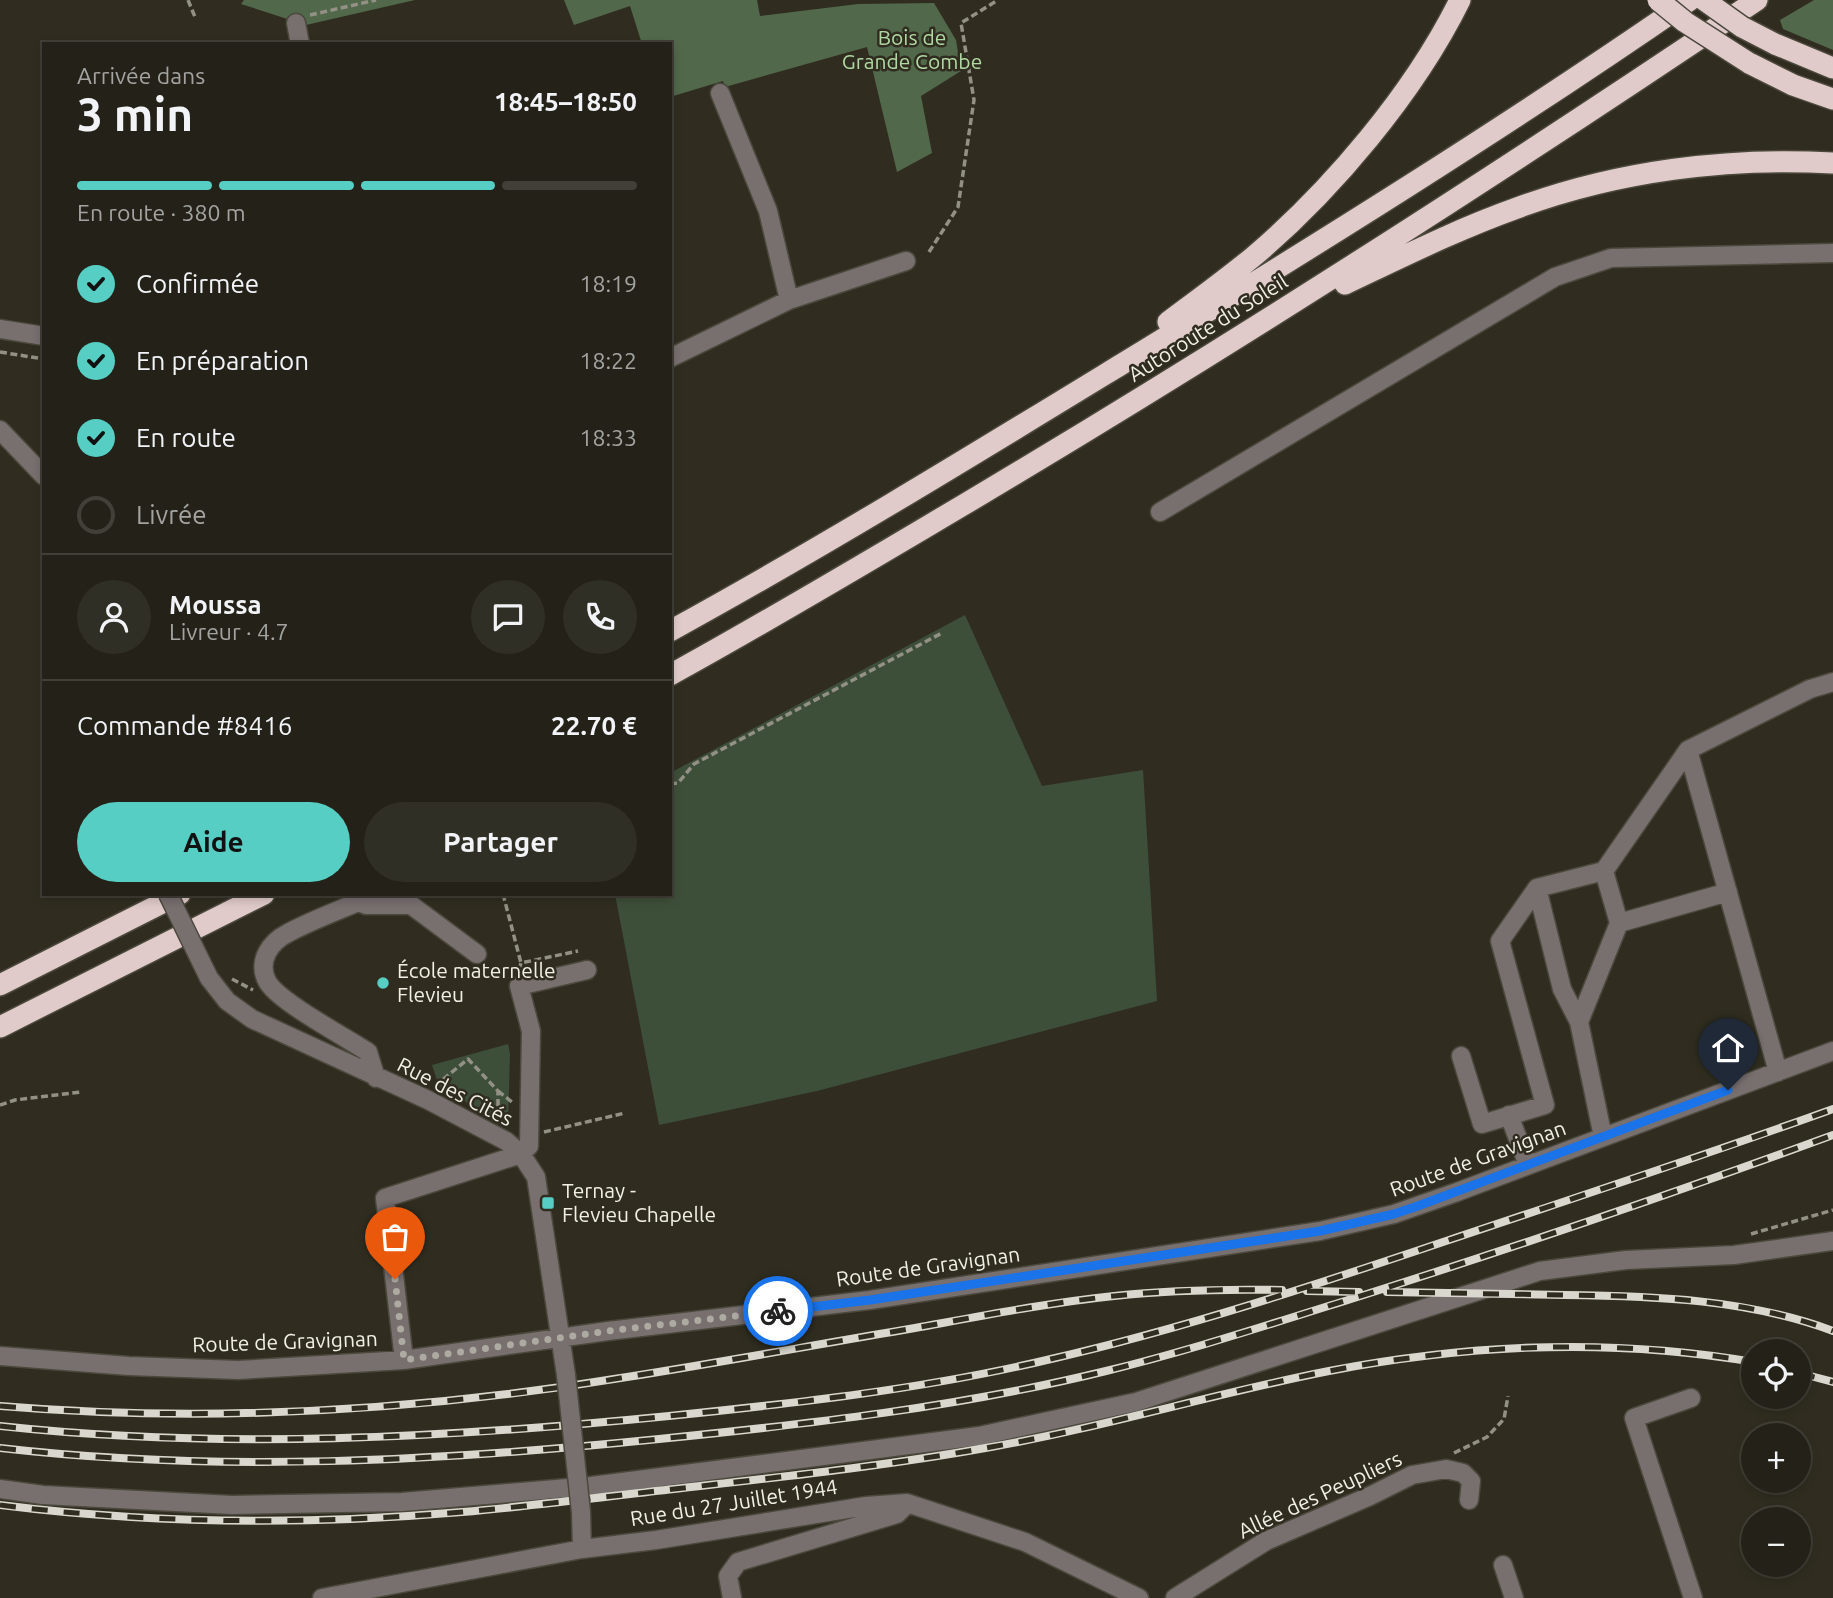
<!DOCTYPE html>
<html lang="fr">
<meta charset="utf-8">
<style>
:root{--surface:#242218;--page:#302f25;--text:#f1f3f6;--muted:#a3a4a2;--line:#413f37;--accent:#56cec4}
body{margin:0;font-family:Ubuntu,sans-serif;background:var(--page);color:var(--text);height:100vh;display:flex;flex-direction:column;font-size:26px;white-space:nowrap}
*{box-sizing:border-box;margin:0}
p{font-size:23px;color:var(--muted)}
.icon{flex:none;width:38px;height:38px;fill:none;stroke:currentColor;stroke-width:2;stroke-linecap:round;stroke-linejoin:round}
.map{position:relative;flex:1;overflow:hidden}
.sheet{position:absolute;left:42px;top:42px;width:630px;height:854px;display:flex;flex-direction:column;background:var(--surface);border-radius:0px;box-shadow:0 4px 10px #0003,0 0 0 2px var(--line)}
.sheet>*{flex:none}
.buttons{position:absolute;left:1741px;top:1339px;display:grid;gap:14px}
.buttons a{display:grid;place-items:center;width:70px;height:70px;border-radius:50%;background:var(--surface);box-shadow:0 4px 10px #0003,0 0 0 2px var(--line);font-size:35px}
.pin{position:absolute;display:grid;place-items:center;width:60px;height:60px;color:#fff;margin:-72px -30px;border-radius:50% 50% 50% 0;rotate:-45deg;box-shadow:0 0 7px #0007}
.pin .icon{rotate:45deg}
.courier{position:absolute;display:grid;place-items:center;width:70px;height:70px;margin:-35px;border:5px solid #1a73e8;border-radius:50%;background:#fff;color:#222;box-shadow:0 2px 9px #0007}
.headline em{font-style:normal;font-weight:700}
.headline div{display:flex;flex-direction:column-reverse}
.headline{display:flex;align-items:center;justify-content:space-between;height:119px;padding:0 35px}
h1{font-size:46px;font-weight:700;line-height:52px}
.bar{display:grid;grid-template-columns:repeat(4,1fr);gap:10px 7px;align-content:center;height:84px;padding:0 35px}
.bar i{height:9px;border-radius:5px;background:var(--line)}
.bar .active{background:var(--accent)}
.bar p{grid-column:span 4}
.line{display:flex;align-items:center;gap:18px;padding:0 35px;border-top:2px solid var(--line)}
.line div{flex:1}
.round{display:grid;place-items:center;flex:none;width:74px;height:74px;border-radius:37px;background:var(--page)}
ol{padding:0 35px;list-style:none}
li{display:flex;align-items:center;gap:21px;height:77px}
li p{margin-inline-start:auto}
li .icon{padding:7px;border-radius:50%;background:var(--accent);color:#111;stroke-width:4}
li:last-child{color:var(--muted)}
li i{width:38px;height:38px;border:4px solid var(--line);border-radius:50%}
.cta{display:flex;gap:14px;margin-top:auto;padding:14px 35px}
.cta a{flex:1;height:80px;border-radius:42px;background:var(--accent);color:#111;font-size:28px;font-weight:700;line-height:80px;text-align:center}
.cta a+a{background:var(--page);color:var(--text)}
.map>svg:first-child{display:block}
.green{fill:#3e4f39}
.forest{fill:#51684a}
.lines{fill:none;stroke-linecap:round;stroke-linejoin:round}
.minor-casing{stroke:#4b483c;stroke-width:21}
.highway-casing{stroke:#4b483c;stroke-width:24}
.path{stroke:#939085;stroke-width:3.5;stroke-dasharray:7 3.5;stroke-linecap:butt}
.minor{stroke:#786f6f;stroke-width:18}
.highway{stroke:#e0cbca;stroke-width:21}
.rail-casing{stroke:#dad8ce;stroke-width:8}
.rail{stroke:#302d20;stroke-width:5;stroke-dasharray:16;stroke-linecap:butt}
.minor-bridge-casing{stroke:#4b483c;stroke-width:21;stroke-linecap:butt}
.highway-bridge-casing{stroke:#4b483c;stroke-width:24;stroke-linecap:butt}
.minor-bridge{stroke:#786f6f;stroke-width:18}
.highway-bridge{stroke:#e0cbca;stroke-width:21}
.done{stroke:#adaba1;stroke-width:7;stroke-dasharray:0 12.6}
.route{stroke:#1a73e8;stroke-width:9}
.poi-dot{fill:#56cec4;stroke:#302d20;stroke-width:2.5}
.labels{text-anchor:middle;stroke-width:5;stroke-linejoin:round;paint-order:stroke}
.park-label{font-size:21px;fill:#b1d9a4;stroke:#302d20}
.street-label{font-size:21px;fill:#f1efe6;stroke:#302d20}
.poi-label{font-size:21px;fill:#f1efe6;stroke:#302d20;text-anchor:start}
</style>
<div class="map">
<svg width="1833" height="1598" viewBox="0 0 1833 1598">
<rect width="100%" height="100%" fill="#302d20"/>
<path class="green" d="M 965,615 L 1042,786 L 1143,770 L 1157,1001 L 817,1091 L 659,1125 L 615,894 L 670,894 L 670,773 Z
M 508,1044 L 510,1054 L 508,1123 L 440,1089 L 432,1065 Z"/>
<path class="forest" d="M 244,0 L 415,0 L 306,25 L 241,4 Z
M 564,0 L 757,0 L 760,16 L 858,4 L 934,3 L 956,40 L 961,71 L 921,96 L 932,153 L 897,172 L 867,47 L 725,87 L 723,81 L 670,97 L 670,44 L 642,44 L 630,6 L 574,25 Z
M 1814,0 L 1833,0 L 1833,50 L 1783,29 L 1780,20 Z"/>
<g class="lines">
<defs>
<path id="minor" d="M 296,23 L 300,44
M 720,93 L 768,211 L 789,300
M 0,329 L 44,336
M 670,358 L 789,300 L 906,261
M 0,430 L 44,476
M 1160,512 L 1555,277 L 1611,258 L 1833,253
M 1604,871 L 1688,750
M 1537,888 L 1562,989 L 1579,1022
M 359,902 L 366,905 L 411,905 L 477,954
M 209,978 L 227,1001 L 252,1019 L 428,1100 L 506,1141 L 521,1154 L 536,1177 L 566,1375
M 1461,1056 L 1482,1124 L 1545,1105 L 1500,941 L 1537,888 L 1604,871 L 1619,923 L 1728,892
M 1778,1072 L 1688,750 L 1810,689 L 1833,682
M 376,1078 L 368,1052 C 347,1038 277,1001 267,981 C 257,961 270,942 288,933 C 316,918 348,907 377,894
M 1509,1115 L 1528,1165
M 1603,1137 L 1579,1022 L 1619,923
M 0,1356 L 129,1366 L 238,1370 L 404,1360 L 608,1331 L 870,1300 L 1320,1231 L 1394,1214 L 1457,1192 L 1833,1051
M 404,1360 L 385,1198 L 521,1154 L 529,1146 L 531,1031 L 519,986 L 587,970
M 1691,1398 L 1634,1418 L 1693,1598
M 0,1489 L 43,1495 L 232,1505 L 402,1502 L 591,1486 L 979,1436 L 1136,1402 L 1540,1271 L 1626,1260 L 1734,1255 L 1833,1241
M 581,1512 L 582,1549
M 1503,1565 L 1514,1598
M 322,1598 L 582,1549 L 656,1540 L 866,1506 L 907,1503 L 1025,1542 L 1139,1598
M 732,1598 L 728,1576 L 738,1562 L 897,1514 L 907,1504
M 1175,1598 L 1266,1541 L 1370,1496 L 1412,1475 L 1446,1469 L 1463,1473 L 1471,1481 L 1469,1500"/>
<path id="highway" d="M 1775,44 L 1833,68
M 1749,63 L 1793,85 L 1833,99
M 1345,284 C 1402,257 1458,229 1517,208 C 1617,171 1727,157 1833,163
M 1168,322 C 1196,301 1225,280 1253,257 C 1332,190 1414,93 1460,0
M 670,631 C 823,547 973,455 1122,364 C 1313,247 1505,128 1690,0
M 670,675 C 770,620 867,562 965,504 C 1234,344 1497,175 1757,0
M 0,985 L 180,894
M 0,1027 L 264,894"/>
</defs>
<use href="#minor" class="minor-casing"/>
<use href="#highway" class="highway-casing"/>
<path class="path" d="M 188,0 L 195,17
M 310,15 L 376,0
M 929,252 L 958,207 L 974,100 L 961,23 L 998,0
M 0,352 L 44,359
M 670,784 L 678,783 L 694,764 L 942,633
M 503,894 L 521,963
M 519,970 L 521,963 L 578,951
M 232,979 L 253,990
M 435,1086 L 468,1059 L 498,1091 L 498,1116
M 498,1091 L 512,1102
M 0,1105 L 15,1100 L 81,1092
M 544,1132 L 625,1113
M 1751,1234 L 1833,1210
M 1454,1453 L 1487,1437 L 1504,1419 L 1508,1396"/>
<use href="#minor" class="minor"/>
<use href="#highway" class="highway"/>
<defs>
<path id="rail" d="M 1307,1291 L 1359,1292
M 1387,1292 C 1446,1293 1505,1294 1564,1295 C 1654,1296 1747,1299 1833,1331
M 1799,1373 L 1833,1382
M 0,1406 C 209,1423 420,1411 627,1377 C 723,1362 819,1344 915,1328 C 981,1316 1047,1303 1114,1296 C 1170,1290 1226,1289 1282,1290
M 0,1426 C 223,1450 446,1438 669,1416 C 797,1403 926,1389 1051,1359 C 1186,1328 1318,1284 1449,1240 C 1577,1197 1706,1155 1833,1109
M 0,1448 C 219,1473 440,1461 659,1439 C 809,1424 959,1407 1106,1371 C 1189,1351 1270,1324 1351,1299 C 1513,1248 1674,1193 1833,1135
M 0,1505 C 152,1524 309,1525 462,1512 C 532,1506 603,1497 674,1489 C 780,1477 886,1466 991,1447 C 1105,1427 1216,1393 1329,1371 C 1469,1344 1613,1338 1754,1362"/>
</defs>
<use href="#rail" class="rail-casing"/>
<use href="#rail" class="rail"/>
<defs>
<path id="minor-bridge" d="M 168,894 L 209,978
M 566,1375 L 581,1512"/>
<path id="highway-bridge" d="M 1658,0 L 1685,22 L 1749,63
M 1704,0 L 1742,27 L 1775,44"/>
</defs>
<use href="#minor-bridge" class="minor-bridge-casing"/>
<use href="#highway-bridge" class="highway-bridge-casing"/>
<use href="#minor-bridge" class="minor-bridge"/>
<use href="#highway-bridge" class="highway-bridge"/>
</g>
<g class="lines">
<path class="done" d="M 395,1279 L 404,1360 L 608,1331 L 778,1311"/>
<path class="route" d="M 778,1311 L 870,1300 L 1320,1231 L 1394,1214 L 1415,1207 L 1728,1090"/>
</g>
<g class="poi-dot">
<circle cx="383" cy="983" r="7"/>
<rect x="541" y="1196" width="14" height="14" rx="3.5"/>
</g>
<g class="labels">
<g class="park-label">
<text x="912" y="45">Bois de<tspan x="912" dy="24">Grande Combe</tspan></text>
</g>
<g class="street-label">
<text transform="translate(1208 328) rotate(-32)" y="7">Autoroute du Soleil</text>
<text transform="translate(455 1092) rotate(27)" y="7">Rue des Cités</text>
<text transform="translate(1478 1159) rotate(-20)" y="7">Route de Gravignan</text>
<text transform="translate(928 1267) rotate(-8)" y="7">Route de Gravignan</text>
<text transform="translate(285 1342) rotate(-2)" y="7">Route de Gravignan</text>
<text transform="translate(1320 1495) rotate(-25)" y="7">Allée des Peupliers</text>
<text transform="translate(734 1503) rotate(-9)" y="7">Rue du 27 Juillet 1944</text>
</g>
<g class="poi-label">
<text x="397" y="978">École maternelle<tspan x="397" dy="24">Flevieu</tspan></text>
<text x="562" y="1198">Ternay -<tspan x="562" dy="24">Flevieu Chapelle</tspan></text>
</g>
</g>
</svg>
<div class="buttons">
<a><svg class="icon" aria-label="locate" viewBox="0 0 24 24"><circle cx="12" cy="12" r="6"/><path d="M12 2v4M12 18v4M2 12h4M18 12h4"/></svg></a>
<a>+</a>
<a>−</a>
</div>
<div class="pin" style="left:395px;top:1279px;background:#ea580c"><svg class="icon" aria-label="bag" viewBox="0 0 24 24"><path d="M5 8h14l-1 12H6zM9 8a3 3 0 0 1 6 0"/></svg></div>
<div class="pin" style="left:1728px;top:1090px;background:#1f2937"><svg class="icon" aria-label="home" viewBox="0 0 24 24"><path d="M3 11l9-7 9 7M6 9v11h12V9"/></svg></div>
<div class="courier" style="left:778px;top:1311px"><svg class="icon" aria-label="bike" viewBox="0 0 24 24"><circle cx="6" cy="16" r="4"/><circle cx="18" cy="16" r="4"/><path d="M6 16l4-8h5l3 8M10 8l3 8H6M13 5h3"/></svg></div>
<section class="sheet">
<div class="headline"><div><h1>3 min</h1><p>Arrivée dans</p></div><em>18:45–18:50</em></div>
<div class="bar"><i class="active"></i><i class="active"></i><i class="active"></i><i></i><p>En route · 380 m</p></div>
<ol>
<li><svg class="icon" aria-label="check" viewBox="0 0 24 24"><path d="M5 12l5 5 9-10"/></svg>Confirmée<p>18:19</p></li>
<li><svg class="icon" aria-label="check" viewBox="0 0 24 24"><path d="M5 12l5 5 9-10"/></svg>En préparation<p>18:22</p></li>
<li><svg class="icon" aria-label="check" viewBox="0 0 24 24"><path d="M5 12l5 5 9-10"/></svg>En route<p>18:33</p></li>
<li><i></i>Livrée</li>
</ol>
<div class="line" style="height:126px"><a class="round"><svg class="icon" aria-label="person" viewBox="0 0 24 24"><circle cx="12" cy="8" r="4"/><path d="M4 21q1-7 8-7t8 7"/></svg></a><div><b>Moussa</b><p>Livreur · 4.7</p></div><a class="round"><svg class="icon" aria-label="chat" viewBox="0 0 24 24"><path d="M4 5h16v11H9l-5 4z"/></svg></a><a class="round"><svg class="icon" aria-label="phone" viewBox="0 0 24 24"><path d="M5 4h4l2 5-3 2q2 4 5 5l2-3 5 2v4C11 20 4 13 5 4z"/></svg></a></div>
<div class="line" style="height:91px"><div>Commande #8416</div><b>22.70 €</b></div>
<div class="cta"><a>Aide</a><a>Partager</a></div>
</section>
</div>
